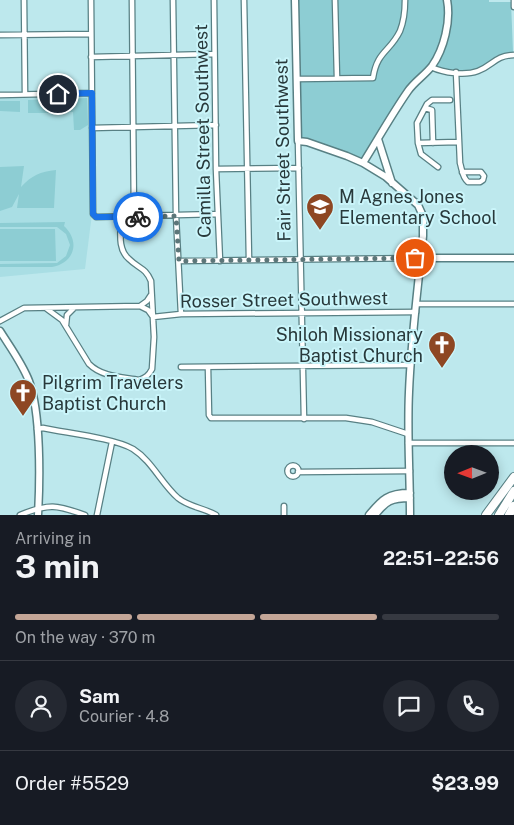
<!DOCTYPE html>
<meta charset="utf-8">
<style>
:root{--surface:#171b24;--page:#242831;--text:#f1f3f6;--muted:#9ea1a6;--line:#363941;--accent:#c4a697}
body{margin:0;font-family:"Public Sans",sans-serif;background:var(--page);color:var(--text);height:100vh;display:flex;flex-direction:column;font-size:19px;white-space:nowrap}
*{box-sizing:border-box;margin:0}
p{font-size:16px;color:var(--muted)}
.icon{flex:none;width:28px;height:28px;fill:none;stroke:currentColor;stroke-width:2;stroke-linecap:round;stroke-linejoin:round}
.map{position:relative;height:515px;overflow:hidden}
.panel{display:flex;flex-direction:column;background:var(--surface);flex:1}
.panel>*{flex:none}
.needle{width:32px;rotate:269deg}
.controls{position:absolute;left:444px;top:445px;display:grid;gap:10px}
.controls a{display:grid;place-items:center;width:55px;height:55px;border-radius:50%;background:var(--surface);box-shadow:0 2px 12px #0003;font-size:25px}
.pin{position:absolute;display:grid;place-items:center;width:42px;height:42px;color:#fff;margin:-21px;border:2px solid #fff;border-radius:50%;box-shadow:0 1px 5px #0007}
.courier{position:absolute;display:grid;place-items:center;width:50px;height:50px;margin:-25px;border:4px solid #1a73e8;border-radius:50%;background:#fff;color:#222;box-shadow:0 1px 6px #0007}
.overview em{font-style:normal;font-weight:700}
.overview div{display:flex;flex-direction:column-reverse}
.overview{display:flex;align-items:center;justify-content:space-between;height:85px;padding:0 15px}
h1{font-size:32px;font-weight:700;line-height:38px}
.bar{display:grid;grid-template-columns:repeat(4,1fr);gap:8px 5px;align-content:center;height:60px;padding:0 15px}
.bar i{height:6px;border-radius:4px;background:var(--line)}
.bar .active{background:var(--accent)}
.bar p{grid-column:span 4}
.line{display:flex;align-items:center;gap:12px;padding:0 15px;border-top:1px solid var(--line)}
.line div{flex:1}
.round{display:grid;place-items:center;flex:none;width:52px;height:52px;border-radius:26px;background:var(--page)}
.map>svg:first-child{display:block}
.built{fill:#a9dee4}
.green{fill:#8dcdd3}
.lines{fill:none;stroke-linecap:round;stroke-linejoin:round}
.street-casing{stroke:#588084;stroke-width:7}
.secondary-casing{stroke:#588084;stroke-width:9}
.highway-casing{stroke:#588084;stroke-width:10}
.street{stroke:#fff;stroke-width:4.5}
.secondary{stroke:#fff;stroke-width:6}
.highway{stroke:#fff;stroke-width:8}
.done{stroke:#5c7679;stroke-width:5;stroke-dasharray:0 9}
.route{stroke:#1a73e8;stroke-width:6}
.labels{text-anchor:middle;stroke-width:4;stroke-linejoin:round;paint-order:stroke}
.street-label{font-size:18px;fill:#28393b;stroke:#caf5fa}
.poi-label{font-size:18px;fill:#28393b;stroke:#caf5fa;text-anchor:start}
</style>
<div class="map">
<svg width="514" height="515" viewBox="0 0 514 515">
<rect width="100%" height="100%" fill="#bde8ed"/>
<path class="built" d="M 92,93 L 92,214 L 85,269 L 0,277 L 0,95 Z"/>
<path class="green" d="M 298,0 L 489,0 L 489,2 L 511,2 L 513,52 L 496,56 L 477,70 L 454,71 L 429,70 L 406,98 L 365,162 L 301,138 Z
M 87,98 L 88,125 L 80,130 L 74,130 L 73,112 L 62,112 L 62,113 L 28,113 L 28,100 Z
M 0,101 L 20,101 L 20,112 L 0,111 Z
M 24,166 L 21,187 C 32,175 40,172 56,170 L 54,208 L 17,208 L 19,194 L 12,207 L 0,211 L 0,167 Z
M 65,222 L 64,226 C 81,242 74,263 52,267 L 0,267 L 0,264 L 57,263 L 66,256 L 70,245 L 66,234 L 57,227 L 0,227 L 0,223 Z
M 0,229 L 55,229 L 56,261 L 0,261 Z"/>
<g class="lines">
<defs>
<path id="street" d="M 24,0 L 25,94
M 91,0 L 93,214 L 96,217 L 218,214
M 132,0 L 134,217
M 173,0 L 176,216 L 181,314
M 214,0 L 216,169 L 220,261
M 244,0 L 249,260
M 335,0 L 337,78
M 514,0 L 514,7
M 0,35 L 91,34
M 91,57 L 214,54
M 431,67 C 444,73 465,76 478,71 C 494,65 494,56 514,55
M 456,72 L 460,163 C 462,169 462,177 468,182 L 480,182 L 483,180 L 484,176 L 481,172 L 462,172
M 297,79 L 373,78 C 377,51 390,52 400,31 C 404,21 405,11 405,0
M 0,95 L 92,93
M 450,100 L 432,100 L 427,104 L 417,123 L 418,143 L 458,142
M 425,108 L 432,110 L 433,143
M 92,128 L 216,125
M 298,141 L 304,419
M 418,143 L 421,154 L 438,167
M 216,169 L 299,168
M 179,261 L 421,258
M 417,304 L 514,304
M 140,306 L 147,301 L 151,295
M 47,309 L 62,320 L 89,364 C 102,377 122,377 139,380 C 146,378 149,375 152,369 L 154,337 L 151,281 C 145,267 139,269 129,259 C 117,249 121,231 121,217
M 0,321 L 24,308 L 140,306 L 148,310 L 153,317 L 181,314 L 416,312
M 66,325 L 67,315 L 74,308
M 181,367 L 411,365
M 208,367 L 209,415 L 211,418 L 346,418 L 372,422 L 408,434
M 37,429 L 43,428 C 66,433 114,438 133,449 C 152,461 161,483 178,498 C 189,507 204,508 216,515
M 408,443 L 514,443
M287.5 471a5.5 5.5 0 1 1 11 0a5.5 5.5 0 1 1-11 0Z
M 298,472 L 410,471
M 20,515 C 49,503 57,505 85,515
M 97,515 L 112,442
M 284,515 L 284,506"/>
<path id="secondary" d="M 295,0 L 298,141 L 307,142 L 347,156 L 363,163 L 386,177 L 418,205 L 423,216 L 423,236 C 418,288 411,340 409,392 C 407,433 410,474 410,515
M 378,139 L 392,183
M 363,163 C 378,139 392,114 408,91 C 414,82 425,75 432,66 C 444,49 451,21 447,0
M 421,258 L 514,258
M 0,331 C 10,347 22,363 29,381 C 41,413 40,480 38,515
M 369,515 C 382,499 388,493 410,493
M 375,515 C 386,501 391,498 410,498"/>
<path id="highway" d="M 486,515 L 514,477
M 499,515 L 514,491
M 509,515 L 514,506"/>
</defs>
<use href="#street" class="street-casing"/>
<use href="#secondary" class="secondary-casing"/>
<use href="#highway" class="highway-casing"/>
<use href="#street" class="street"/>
<use href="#secondary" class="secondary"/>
<use href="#highway" class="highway"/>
</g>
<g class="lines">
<path class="done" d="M 138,217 L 176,216 L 179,261 L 415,258"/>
<path class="route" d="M 58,94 L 92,93 L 93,214 L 96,217 L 138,217"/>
</g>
<defs>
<symbol id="school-pin" viewBox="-11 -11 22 30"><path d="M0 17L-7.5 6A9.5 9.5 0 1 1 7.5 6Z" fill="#8e4723" stroke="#caf5fa"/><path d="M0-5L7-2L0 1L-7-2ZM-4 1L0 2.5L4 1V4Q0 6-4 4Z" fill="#fff"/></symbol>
<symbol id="church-pin" viewBox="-11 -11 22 30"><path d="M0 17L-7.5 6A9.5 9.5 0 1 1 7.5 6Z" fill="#8e4723" stroke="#caf5fa"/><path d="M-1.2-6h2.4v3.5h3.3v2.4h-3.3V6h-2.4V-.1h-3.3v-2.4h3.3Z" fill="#fff"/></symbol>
</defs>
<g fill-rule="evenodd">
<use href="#school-pin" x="304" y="191" width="32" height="43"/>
<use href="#church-pin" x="426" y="329" width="32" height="43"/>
<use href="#church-pin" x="7" y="377" width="32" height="43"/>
</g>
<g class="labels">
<g class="street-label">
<text transform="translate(203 131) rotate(-91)" y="6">Camilla Street Southwest</text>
<text transform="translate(283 150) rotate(-91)" y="6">Fair Street Southwest</text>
<text transform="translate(284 300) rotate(-1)" y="6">Rosser Street Southwest</text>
</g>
<g class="poi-label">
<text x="339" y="203">M Agnes Jones<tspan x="339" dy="21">Elementary School</tspan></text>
<text x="423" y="341" text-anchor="end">Shiloh Missionary<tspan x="423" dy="21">Baptist Church</tspan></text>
<text x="42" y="389">Pilgrim Travelers<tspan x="42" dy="21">Baptist Church</tspan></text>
</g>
</g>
</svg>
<div class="controls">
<a><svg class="needle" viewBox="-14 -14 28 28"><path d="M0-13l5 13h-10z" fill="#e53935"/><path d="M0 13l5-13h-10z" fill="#9ea1a6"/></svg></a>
</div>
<div class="pin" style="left:415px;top:258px;background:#ea580c"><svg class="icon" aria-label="bag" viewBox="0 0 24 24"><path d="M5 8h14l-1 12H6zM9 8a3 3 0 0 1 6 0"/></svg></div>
<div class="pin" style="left:58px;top:94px;background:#1f2937"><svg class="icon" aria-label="home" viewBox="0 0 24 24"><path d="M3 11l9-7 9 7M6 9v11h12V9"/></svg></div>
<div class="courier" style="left:138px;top:217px"><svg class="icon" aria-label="bike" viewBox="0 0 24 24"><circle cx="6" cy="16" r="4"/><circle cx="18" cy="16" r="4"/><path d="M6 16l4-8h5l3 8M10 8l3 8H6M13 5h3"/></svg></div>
</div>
<section class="panel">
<div class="overview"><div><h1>3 min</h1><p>Arriving in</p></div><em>22:51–22:56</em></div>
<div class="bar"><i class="active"></i><i class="active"></i><i class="active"></i><i></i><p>On the way · 370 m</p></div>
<div class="line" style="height:90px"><a class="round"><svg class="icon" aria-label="person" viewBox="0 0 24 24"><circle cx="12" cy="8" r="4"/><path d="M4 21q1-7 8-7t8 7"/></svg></a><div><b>Sam</b><p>Courier · 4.8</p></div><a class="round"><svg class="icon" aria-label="chat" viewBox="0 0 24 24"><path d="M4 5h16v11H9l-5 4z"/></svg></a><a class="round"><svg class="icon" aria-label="phone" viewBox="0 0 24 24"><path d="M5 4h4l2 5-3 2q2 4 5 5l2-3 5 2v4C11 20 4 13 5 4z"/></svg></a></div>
<div class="line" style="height:65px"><div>Order #5529</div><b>$23.99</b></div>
</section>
